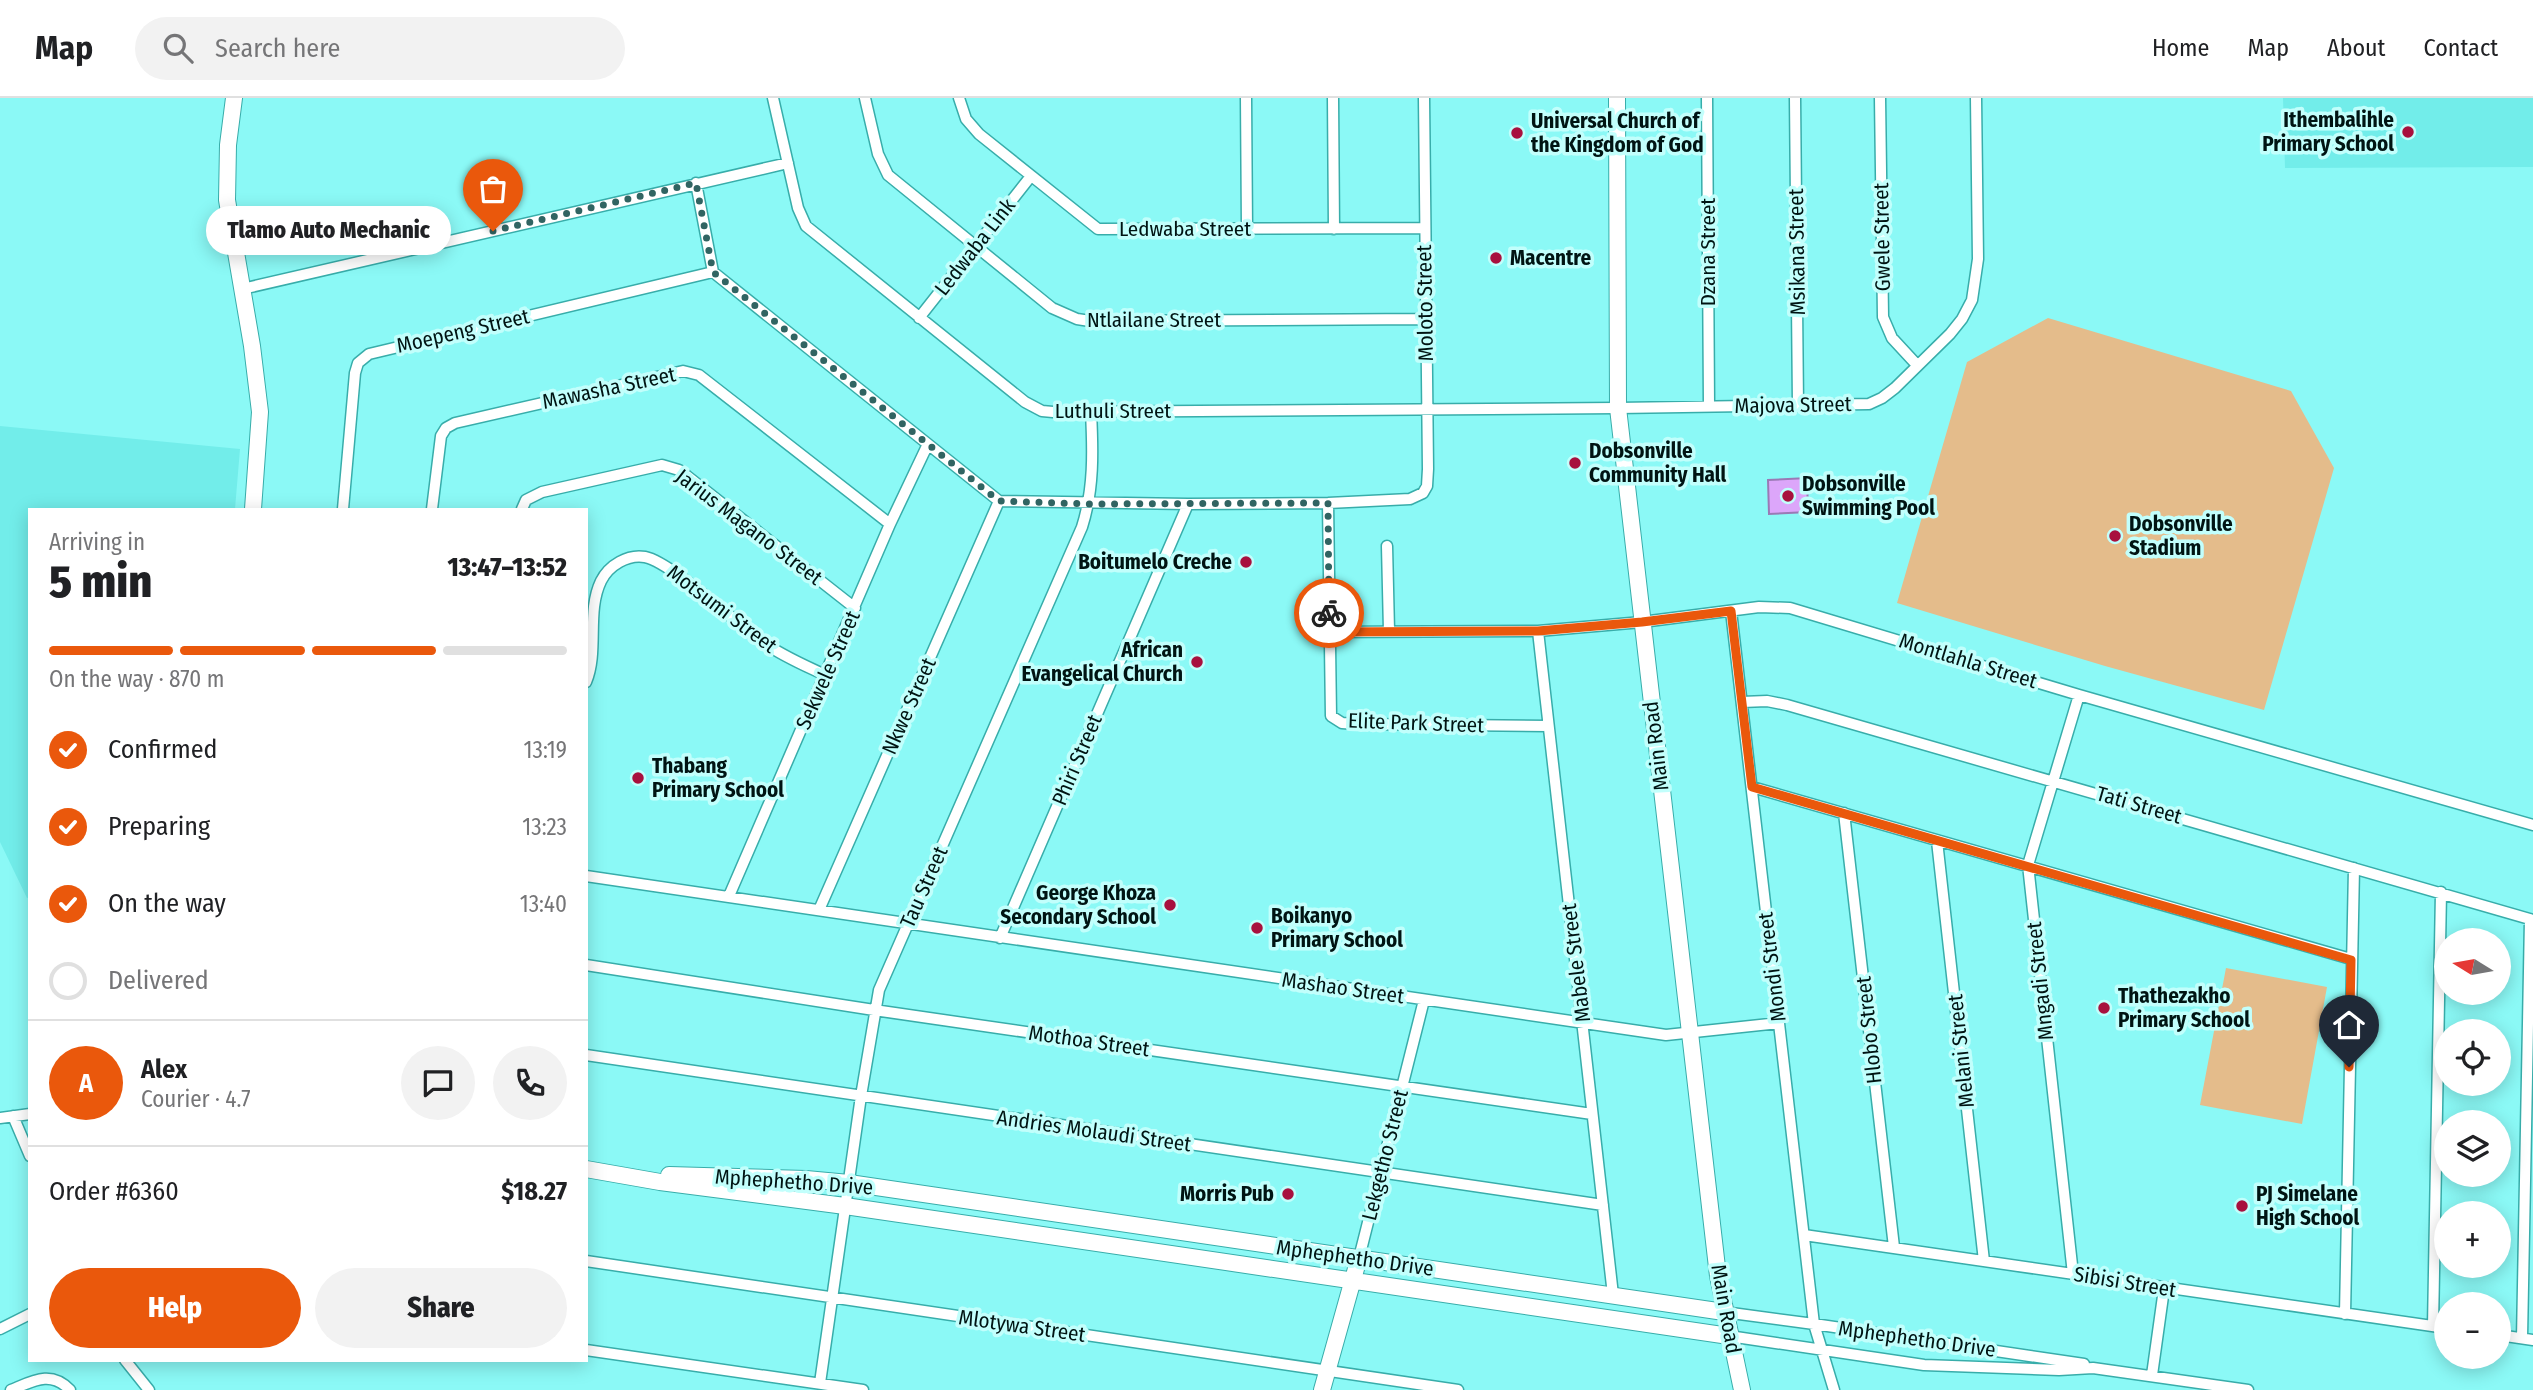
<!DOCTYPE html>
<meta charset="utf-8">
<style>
:root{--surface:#fff;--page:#f2f2f2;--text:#202124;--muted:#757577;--line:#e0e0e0;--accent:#ea580c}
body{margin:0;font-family:"Fira Sans Condensed",sans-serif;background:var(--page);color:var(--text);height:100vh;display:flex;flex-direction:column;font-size:26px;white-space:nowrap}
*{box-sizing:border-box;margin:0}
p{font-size:23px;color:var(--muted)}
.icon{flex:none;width:38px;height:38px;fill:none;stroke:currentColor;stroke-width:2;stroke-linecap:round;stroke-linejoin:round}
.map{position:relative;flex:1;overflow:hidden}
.panel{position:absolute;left:28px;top:410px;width:560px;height:854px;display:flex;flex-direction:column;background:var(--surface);border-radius:0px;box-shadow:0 4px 18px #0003}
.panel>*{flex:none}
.needle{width:46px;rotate:281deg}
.controls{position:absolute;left:2434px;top:830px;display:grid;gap:14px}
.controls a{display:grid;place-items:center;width:77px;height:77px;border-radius:50%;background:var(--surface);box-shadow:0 4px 18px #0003;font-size:35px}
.pin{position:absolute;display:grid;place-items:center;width:60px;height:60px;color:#fff;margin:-72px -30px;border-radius:50% 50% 50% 0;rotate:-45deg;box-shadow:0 0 7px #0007}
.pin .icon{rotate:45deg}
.courier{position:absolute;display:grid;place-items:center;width:70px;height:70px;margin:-35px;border:5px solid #ea580c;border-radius:50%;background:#fff;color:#222;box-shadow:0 2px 9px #0007}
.bubble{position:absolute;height:49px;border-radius:24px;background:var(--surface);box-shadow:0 4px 18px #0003;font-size:23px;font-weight:800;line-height:49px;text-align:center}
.summary em{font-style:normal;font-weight:800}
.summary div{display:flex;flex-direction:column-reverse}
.summary{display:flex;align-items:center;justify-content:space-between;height:119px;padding:0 21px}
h1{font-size:46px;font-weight:800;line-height:52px}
.bar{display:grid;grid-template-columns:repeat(4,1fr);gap:10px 7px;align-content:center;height:84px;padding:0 21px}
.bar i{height:9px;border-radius:5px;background:var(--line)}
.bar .selected{background:var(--accent)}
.bar p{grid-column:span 4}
.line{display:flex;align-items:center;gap:18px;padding:0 21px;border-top:2px solid var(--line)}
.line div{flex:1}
.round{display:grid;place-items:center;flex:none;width:74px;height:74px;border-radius:37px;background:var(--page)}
ol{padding:0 21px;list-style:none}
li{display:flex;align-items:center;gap:21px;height:77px}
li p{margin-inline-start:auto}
li .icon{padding:7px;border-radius:50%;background:var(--accent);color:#fff;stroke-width:4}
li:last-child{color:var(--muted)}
li i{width:38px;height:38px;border:4px solid var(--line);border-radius:50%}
.primary-button{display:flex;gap:14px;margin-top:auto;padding:14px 21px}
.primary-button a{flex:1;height:80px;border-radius:42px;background:var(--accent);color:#fff;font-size:28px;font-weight:800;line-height:80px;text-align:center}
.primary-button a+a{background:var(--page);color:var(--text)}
header{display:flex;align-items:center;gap:42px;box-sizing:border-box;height:98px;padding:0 35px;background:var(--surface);border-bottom:2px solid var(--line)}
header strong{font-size:33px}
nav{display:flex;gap:38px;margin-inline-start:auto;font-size:24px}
.search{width:490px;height:63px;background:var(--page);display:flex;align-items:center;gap:18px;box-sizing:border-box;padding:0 24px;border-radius:38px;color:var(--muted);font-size:26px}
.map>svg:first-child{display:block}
.built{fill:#72edea}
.green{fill:#e4bc8b}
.water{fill:#dca6fa;stroke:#9a7ab5;stroke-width:2}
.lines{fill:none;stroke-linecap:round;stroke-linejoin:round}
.street-casing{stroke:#38adaa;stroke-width:13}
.secondary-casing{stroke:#38adaa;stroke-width:18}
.street{stroke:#fff;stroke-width:10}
.secondary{stroke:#fff;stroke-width:16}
.done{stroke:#316462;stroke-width:7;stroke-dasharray:0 12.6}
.route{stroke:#ea580c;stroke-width:9}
.poi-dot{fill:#a8103e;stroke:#c2fffc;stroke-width:2.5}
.labels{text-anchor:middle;stroke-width:7;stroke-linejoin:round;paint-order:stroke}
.poi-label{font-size:21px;font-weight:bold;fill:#001413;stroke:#c2fffc;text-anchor:start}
.street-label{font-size:21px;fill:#001413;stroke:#c2fffc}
</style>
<header>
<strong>Map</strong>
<div class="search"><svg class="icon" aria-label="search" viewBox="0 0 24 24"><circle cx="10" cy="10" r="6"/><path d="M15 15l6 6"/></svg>Search here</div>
<nav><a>Home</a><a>Map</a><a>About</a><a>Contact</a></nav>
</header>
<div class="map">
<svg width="2533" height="1292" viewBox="0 0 2533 1292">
<rect width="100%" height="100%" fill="#8bf9f6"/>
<path class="built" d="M 2283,0 L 2533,0 L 2533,69 L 2285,70 Z
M 0,328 L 240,351 L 235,411 L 30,411 L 30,799 L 27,800 L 0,744 Z"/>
<path class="green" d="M 2048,220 L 2291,293 L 2334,370 L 2264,612 L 2105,568 L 1897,505 L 1967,264 Z
M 2226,870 L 2327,889 L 2302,1026 L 2200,1007 Z"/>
<path class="water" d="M 1807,380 L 1808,414 L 1769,416 L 1768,382 Z"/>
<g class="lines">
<defs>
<path id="street" d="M 773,0 L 798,110 L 806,128 L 1025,304 L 1042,313 L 1053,314 L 1618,310 L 1869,306 L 1882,300 L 1895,290 L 1950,236 L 1962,221 L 1972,202 L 1978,161 L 1976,0
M 865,0 L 878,56 L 888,77 L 1052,210 L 1077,221 L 1090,223 L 1425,221
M 959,0 L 966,21 L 979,36 L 1098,131 L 1425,130
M 1246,0 L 1247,131
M 1333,0 L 1334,131
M 1707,0 L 1709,308
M 1795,0 L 1798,308
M 1880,0 L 1883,219 L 1892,240 L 1917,267
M 696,85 L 713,174 L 999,403 L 1188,406 L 1328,405 L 1410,401 L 1423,395 L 1427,388 L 1428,371 L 1424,0
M 242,191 L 788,65
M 919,220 L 1031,78
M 1328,405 L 1331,618 L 1342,625 L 1356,626 L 1548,628
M 343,411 L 355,275 L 358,265 L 369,256 L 713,174
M 432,411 L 441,338 L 446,330 L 455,325 L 683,273 L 699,277 L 890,426
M 522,411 L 526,402 L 542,394 L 662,367 L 679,372 L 687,378 L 855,510
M 1387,448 L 1389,533
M 1731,513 L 1814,1226 L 1834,1292
M 1538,533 L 1613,1197
M 1329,534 L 1538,533 L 1642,524 L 1759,509 L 1790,510 L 2079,597 L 2533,727
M 586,584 C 599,553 586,514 601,483 C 609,467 628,456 645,459 C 671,464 737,526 763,544 C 782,558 804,567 825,577
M 1742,604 L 1767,603 L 1787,607 L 2533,822
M 1752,689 L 2351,861
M 1844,715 L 1894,1149
M 1937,743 L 1984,1163
M 586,778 L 1666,937 L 1779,925
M 729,798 L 890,426 L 928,346
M 819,812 L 999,403
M 1000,840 L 1188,406
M 586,867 L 874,912 L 1592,1016
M 586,957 L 1603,1107
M 13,1018 L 30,1058
M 0,1020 L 30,1016
M 1804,1137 L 2446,1230
M 1359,1160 L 1424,902
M 586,1163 L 1458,1292
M 2073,1176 L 2028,767 L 2079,597
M 1724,1214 L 1814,1226 L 2084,1266
M 2345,1216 L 2354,770
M 2433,1228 L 2441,794
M 0,1231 L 30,1216
M 2499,1237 L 2533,1242
M 1729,1238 L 1924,1267 L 2059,1272 L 2093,1270 L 2248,1292
M 2522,1240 L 2530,821
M 586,1252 L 863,1292
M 125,1262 L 149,1292
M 2152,1277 L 2164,1191
M 820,1285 L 861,998 L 879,892 L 1082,429 C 1094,391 1093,353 1091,314
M 11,1292 C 33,1283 51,1272 70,1292"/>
<path id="secondary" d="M 234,0 L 228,47 L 227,102 L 252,248 L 260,314 L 253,411
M 1617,0 L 1618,310 L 1718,1178 L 1742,1292
M 586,1071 L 660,1084 L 845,1108 L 1729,1238
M 669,1077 L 806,1081 L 849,1085 L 1724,1214
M 1322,1292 L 1359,1160"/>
</defs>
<use href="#street" class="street-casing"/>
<use href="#secondary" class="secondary-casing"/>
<use href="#street" class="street"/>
<use href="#secondary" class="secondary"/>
</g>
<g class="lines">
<path class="done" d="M 493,133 L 696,85 L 713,174 L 999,403 L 1089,406 L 1328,405 L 1329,515"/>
<path class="route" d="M 1329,515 L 1329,534 L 1538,533 L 1642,524 L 1731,513 L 1752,689 L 2351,862 L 2349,969"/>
</g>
<g class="poi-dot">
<circle cx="2408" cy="34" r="7"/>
<circle cx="1517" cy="35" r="7"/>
<circle cx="1496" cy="160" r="7"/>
<circle cx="1575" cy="365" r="7"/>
<circle cx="1788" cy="398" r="7"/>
<circle cx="2115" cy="438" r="7"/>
<circle cx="1246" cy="464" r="7"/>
<circle cx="1197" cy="564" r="7"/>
<circle cx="638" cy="680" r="7"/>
<circle cx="1170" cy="807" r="7"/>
<circle cx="1257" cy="830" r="7"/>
<circle cx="2104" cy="910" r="7"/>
<circle cx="1288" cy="1096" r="7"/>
<circle cx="2242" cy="1108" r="7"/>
</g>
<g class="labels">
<g class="poi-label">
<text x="2394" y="29" text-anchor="end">Ithembalihle<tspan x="2394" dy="24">Primary School</tspan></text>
<text x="1531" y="30">Universal Church of<tspan x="1531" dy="24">the Kingdom of God</tspan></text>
<text x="1510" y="167">Macentre</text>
<text x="1589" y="360">Dobsonville<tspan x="1589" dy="24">Community Hall</tspan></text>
<text x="1802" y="393">Dobsonville<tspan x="1802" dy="24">Swimming Pool</tspan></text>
<text x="2129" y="433">Dobsonville<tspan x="2129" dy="24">Stadium</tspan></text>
<text x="1232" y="471" text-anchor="end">Boitumelo Creche</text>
<text x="1183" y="559" text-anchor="end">African<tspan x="1183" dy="24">Evangelical Church</tspan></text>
<text x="652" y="675">Thabang<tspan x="652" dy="24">Primary School</tspan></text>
<text x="1156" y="802" text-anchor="end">George Khoza<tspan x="1156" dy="24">Secondary School</tspan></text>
<text x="1271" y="825">Boikanyo<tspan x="1271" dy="24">Primary School</tspan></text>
<text x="2118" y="905">Thathezakho<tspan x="2118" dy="24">Primary School</tspan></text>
<text x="1274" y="1103" text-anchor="end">Morris Pub</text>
<text x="2256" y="1103">PJ Simelane<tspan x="2256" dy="24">High School</tspan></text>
</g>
<g class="street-label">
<text x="1185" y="138">Ledwaba Street</text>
<text transform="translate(1882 139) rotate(-91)" y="7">Gwele Street</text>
<text transform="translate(975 149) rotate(-52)" y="7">Ledwaba Link</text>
<text transform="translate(1708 154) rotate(-90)" y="7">Dzana Street</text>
<text transform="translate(1797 154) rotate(-91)" y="7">Msikana Street</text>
<text transform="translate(1425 205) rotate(-91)" y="7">Moloto Street</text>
<text x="1154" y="229">Ntlailane Street</text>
<text transform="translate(463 233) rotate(-13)" y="7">Moepeng Street</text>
<text transform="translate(609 290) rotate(-12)" y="7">Mawasha Street</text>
<text transform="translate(1793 307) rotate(-1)" y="7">Majova Street</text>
<text x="1113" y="320">Luthuli Street</text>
<text transform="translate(749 429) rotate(37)" y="7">Jarius Magano Street</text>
<text transform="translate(722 511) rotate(37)" y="7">Motsumi Street</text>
<text transform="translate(1968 563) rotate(17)" y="7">Montlahla Street</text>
<text transform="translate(828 572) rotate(-66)" y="7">Sekwele Street</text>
<text transform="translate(909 608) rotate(-66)" y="7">Nkwe Street</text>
<text transform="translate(1416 625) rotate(2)" y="7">Elite Park Street</text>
<text transform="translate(1656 648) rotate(-97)" y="7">Main Road</text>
<text transform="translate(1077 662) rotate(-67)" y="7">Phiri Street</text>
<text transform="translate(2139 707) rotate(16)" y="7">Tati Street</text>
<text transform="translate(924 789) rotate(-66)" y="7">Tau Street</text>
<text transform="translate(1576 865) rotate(-97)" y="7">Mabele Street</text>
<text transform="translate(1772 869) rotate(-97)" y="7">Mondi Street</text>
<text transform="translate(2040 883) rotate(-96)" y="7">Mngadi Street</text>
<text transform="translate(1343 890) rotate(8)" y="7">Mashao Street</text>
<text transform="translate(1869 932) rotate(-96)" y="7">Hlobo Street</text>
<text transform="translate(1089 943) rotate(8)" y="7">Mothoa Street</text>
<text transform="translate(1961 953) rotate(-96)" y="7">Melani Street</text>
<text transform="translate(1094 1033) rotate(8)" y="7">Andries Molaudi Street</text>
<text transform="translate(1385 1057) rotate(-76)" y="7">Lekgetho Street</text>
<text transform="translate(794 1084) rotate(4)" y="7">Mphephetho Drive</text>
<text transform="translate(1355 1160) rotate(8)" y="7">Mphephetho Drive</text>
<text transform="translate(2125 1184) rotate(9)" y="7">Sibisi Street</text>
<text transform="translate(1726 1211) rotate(80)" y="7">Main Road</text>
<text transform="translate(1022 1228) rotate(8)" y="7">Mlotywa Street</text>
<text transform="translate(1917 1241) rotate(8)" y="7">Mphephetho Drive</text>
</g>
</g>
</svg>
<div class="controls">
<a><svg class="needle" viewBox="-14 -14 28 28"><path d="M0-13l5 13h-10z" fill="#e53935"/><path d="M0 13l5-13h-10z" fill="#757577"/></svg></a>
<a><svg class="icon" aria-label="locate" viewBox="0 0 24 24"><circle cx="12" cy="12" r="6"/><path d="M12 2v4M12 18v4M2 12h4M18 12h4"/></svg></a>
<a><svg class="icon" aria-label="layers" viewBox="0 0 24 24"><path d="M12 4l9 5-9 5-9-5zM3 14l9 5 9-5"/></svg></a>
<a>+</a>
<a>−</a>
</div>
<div class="pin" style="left:493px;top:133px;background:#ea580c"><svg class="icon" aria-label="bag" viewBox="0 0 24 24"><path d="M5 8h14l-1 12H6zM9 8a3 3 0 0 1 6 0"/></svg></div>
<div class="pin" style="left:2349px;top:969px;background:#1f2937"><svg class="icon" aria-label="home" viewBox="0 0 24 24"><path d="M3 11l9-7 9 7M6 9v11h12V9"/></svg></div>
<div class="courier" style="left:1329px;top:515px"><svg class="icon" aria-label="bike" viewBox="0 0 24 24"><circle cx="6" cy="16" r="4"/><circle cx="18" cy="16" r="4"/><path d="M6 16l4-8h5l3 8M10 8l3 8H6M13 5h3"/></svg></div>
<div class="bubble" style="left:206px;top:108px;width:245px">Tlamo Auto Mechanic</div>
<section class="panel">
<div class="summary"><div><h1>5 min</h1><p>Arriving in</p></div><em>13:47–13:52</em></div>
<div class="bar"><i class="selected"></i><i class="selected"></i><i class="selected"></i><i></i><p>On the way · 870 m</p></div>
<ol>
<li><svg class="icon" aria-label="check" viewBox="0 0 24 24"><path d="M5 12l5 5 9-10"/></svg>Confirmed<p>13:19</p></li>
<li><svg class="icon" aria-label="check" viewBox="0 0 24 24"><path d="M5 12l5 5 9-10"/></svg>Preparing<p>13:23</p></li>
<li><svg class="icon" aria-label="check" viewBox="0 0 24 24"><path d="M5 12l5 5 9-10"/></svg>On the way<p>13:40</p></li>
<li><i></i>Delivered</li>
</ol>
<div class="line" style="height:126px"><b class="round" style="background:var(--accent);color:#fff">A</b><div><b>Alex</b><p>Courier · 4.7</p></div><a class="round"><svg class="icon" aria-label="chat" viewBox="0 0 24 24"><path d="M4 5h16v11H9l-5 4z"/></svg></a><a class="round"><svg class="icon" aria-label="phone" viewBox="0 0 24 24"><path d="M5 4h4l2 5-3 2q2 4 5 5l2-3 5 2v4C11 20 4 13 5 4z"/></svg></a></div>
<div class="line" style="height:91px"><div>Order #6360</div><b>$18.27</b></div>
<div class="primary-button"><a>Help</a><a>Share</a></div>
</section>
</div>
